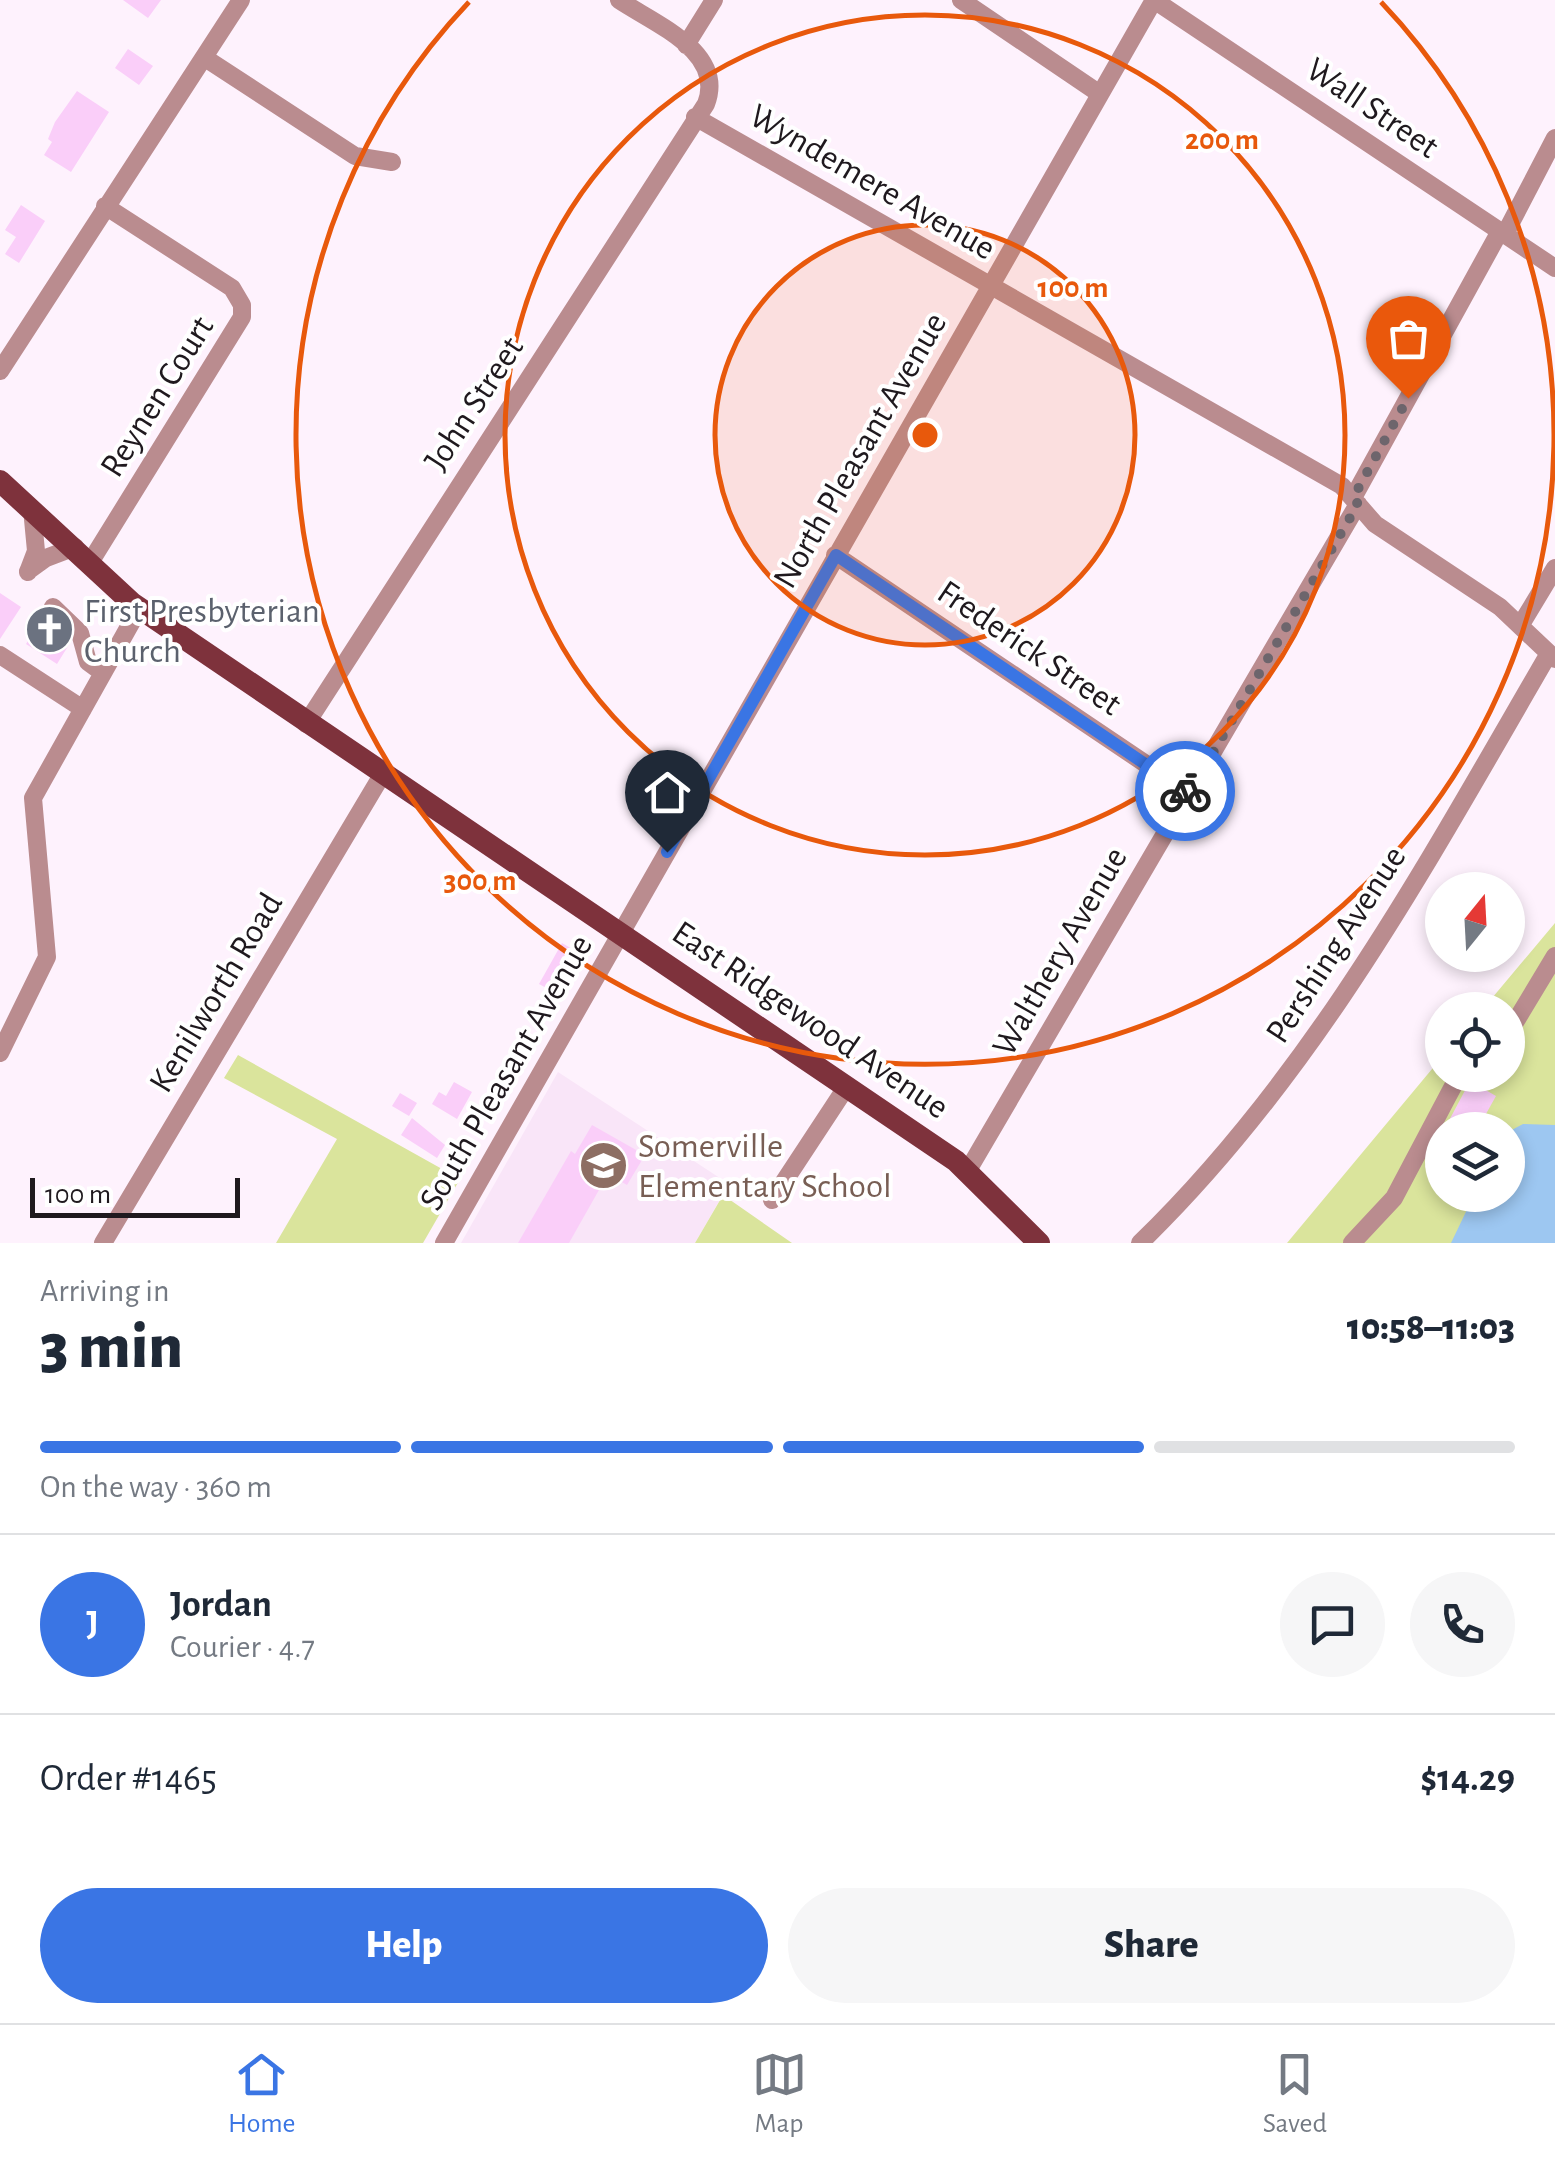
<!DOCTYPE html>
<meta charset="utf-8">
<style>
:root{--surface:#fff;--page:#f6f6f7;--text:#1f2937;--muted:#747a83;--line:#e0e1e3;--accent:#3a75e4}
body{margin:0;font-family:"Alegreya Sans",sans-serif;background:var(--page);color:var(--text);height:100vh;display:flex;flex-direction:column;font-size:38px;white-space:nowrap}
*{box-sizing:border-box;margin:0}
p{font-size:32px;color:var(--muted)}
.icon{flex:none;width:55px;height:55px;fill:none;stroke:currentColor;stroke-width:2;stroke-linecap:round;stroke-linejoin:round}
.map{position:relative;height:1243px;overflow:hidden}
.panel{display:flex;flex-direction:column;background:var(--surface);flex:1}
.panel>*{flex:none}
.needle{width:65px;rotate:18deg}
.controls{position:absolute;left:1425px;top:872px;display:grid;gap:20px}
.controls a{display:grid;place-items:center;width:100px;height:100px;border-radius:50%;background:var(--surface);box-shadow:0 5px 15px #0003;font-size:50px}
.scale{position:absolute;left:30px;bottom:25px;width:210px;box-sizing:border-box;padding-left:10px;border:5px solid #1f191e;border-top:0;font-size:28px;line-height:35px;white-space:nowrap;color:#1f191e;-webkit-text-stroke:8px #fff;paint-order:stroke}
.pin{position:absolute;display:grid;place-items:center;width:85px;height:85px;color:#fff;margin:-102px -42px;border-radius:50% 50% 50% 0;rotate:-45deg;box-shadow:0 0 10px #0007}
.pin .icon{rotate:45deg}
.courier{position:absolute;display:grid;place-items:center;width:100px;height:100px;margin:-50px;border:8px solid #3a75e4;border-radius:50%;background:#fff;color:#222;box-shadow:0 2px 12px #0007}
.head em{font-style:normal;font-weight:800}
.head div{display:flex;flex-direction:column-reverse}
.head{display:flex;align-items:center;justify-content:space-between;height:170px;padding:0 40px}
h1{font-size:65px;font-weight:800;line-height:75px}
.bar{display:grid;grid-template-columns:repeat(4,1fr);gap:15px 10px;align-content:center;height:120px;padding:0 40px}
.bar i{height:12px;border-radius:8px;background:var(--line)}
.bar .on{background:var(--accent)}
.bar p{grid-column:span 4}
.line{display:flex;align-items:center;gap:25px;padding:0 40px;border-top:2px solid var(--line)}
.line div{flex:1}
.round{display:grid;place-items:center;flex:none;width:105px;height:105px;border-radius:52px;background:var(--page)}
.button{display:flex;gap:20px;margin-top:auto;padding:20px 40px}
.button a{flex:1;height:115px;border-radius:60px;background:var(--accent);color:#fff;font-size:40px;font-weight:800;line-height:115px;text-align:center}
.button a+a{background:var(--page);color:var(--text)}
.menu{display:flex;justify-content:space-around;align-items:center;height:140px;border-top:2px solid var(--line);background:var(--surface);font-size:28px;color:var(--muted)}
.menu a{display:grid;justify-items:center;gap:5px}
.menu .on{color:var(--accent)}
.map>svg:first-child{display:block}
.built{fill:#f9e5f8}
.green{fill:#dae49c;fill-rule:evenodd}
.water{fill:#9dc7f1}
.building{fill:#facef9}
.lines{fill:none;stroke-linecap:round;stroke-linejoin:round}
.minor{stroke:#ba8c8f;stroke-width:18}
.major{stroke:#7e323c;stroke-width:22}
.done{stroke:#6d656c;stroke-width:10;stroke-dasharray:0 18}
.route{stroke:#3a75e4;stroke-width:12}
.ring{fill:none;stroke:#e8590c;stroke-width:5}
.labels{text-anchor:middle;stroke-width:8;stroke-linejoin:round;paint-order:stroke}
.street-label{font-size:35px;fill:#1f191e;stroke:#fff}
.worship-label{font-size:35px;fill:#5b616d;stroke:#fff;text-anchor:start}
.education-label{font-size:35px;fill:#785e54;stroke:#fff;text-anchor:start}
.centre{fill:#e8590c;stroke:#fff;stroke-width:5}
.ring-label{font-size:30px;text-anchor:middle;font-weight:bold;fill:#e8590c;stroke:#fff;stroke-width:8;stroke-linejoin:round;paint-order:stroke}
</style>
<div class="map">
<svg width="1555" height="1243" viewBox="0 0 1555 1243">
<rect width="100%" height="100%" fill="#fef2fd"/>
<path class="built" d="M 558,1072 L 729,1184 L 695,1243 L 461,1243 Z"/>
<path class="green" d="M 1555,923 L 1555,1243 L 1287,1243 L 1442,1057 L 1442,1075 L 1508,1075 L 1508,1010 L 1482,1010 ZM 1442,1130 L 1508,1130 L 1508,1195 L 1442,1195 Z
M 238,1055 L 460,1179 L 423,1243 L 276,1243 L 337,1139 L 224,1078 Z
M 723,1195 L 792,1243 L 695,1243 Z"/>
<path class="water" d="M 1523,1124 L 1555,1125 L 1555,1243 L 1451,1243 L 1474,1195 L 1508,1195 L 1508,1132 Z"/>
<path class="building" d="M 123,0 L 161,0 L 148,18 Z
M 128,49 L 153,66 L 139,85 L 115,68 Z
M 77,91 L 109,112 L 71,172 L 44,155 L 52,142 L 48,139 L 55,122 Z
M 21,205 L 45,221 L 19,263 L 5,254 L 16,237 L 5,230 Z
M 0,593 L 21,607 L 0,639 Z
M 44,616 L 70,643 L 57,664 L 26,644 Z
M 562,943 L 586,957 L 563,997 L 539,984 Z
M 1470,1081 L 1496,1096 L 1477,1130 L 1444,1130 Z
M 454,1082 L 472,1092 L 457,1119 L 432,1104 L 439,1092 L 446,1096 Z
M 400,1093 L 417,1103 L 409,1116 L 392,1106 Z
M 412,1118 L 445,1145 L 437,1158 L 401,1135 Z
M 592,1125 L 645,1155 L 627,1185 L 608,1174 L 569,1243 L 518,1243 L 571,1151 L 575,1154 Z
M 1442,1133 L 1442,1176 L 1425,1167 Z"/>
<g class="lines">
<path class="minor" d="M 961,0 L 1100,94
M 1154,0 L 1555,268
M 686,45 L 714,0
M 205,58 L 355,156 L 392,162
M 695,117 L 1342,486 L 1375,524 L 1500,607 L 1555,659
M 1505,234 L 1555,138
M 0,371 L 241,0
M 1353,498 L 1500,231
M 835,555 L 1189,793
M 91,561 L 242,317 L 242,305 L 232,288 L 105,206
M 28,571 L 46,558 L 75,547
M 28,572 L 36,551 L 32,509
M 53,607 L 80,633 L 88,662 L 103,673
M 1520,626 L 1555,568
M 0,655 L 83,709
M 306,724 L 706,104 C 726,52 655,24 619,0
M 1508,1034 L 1555,956
M 0,1053 L 47,957 L 33,798 L 140,607
M 967,1172 L 1358,504
M 772,1200 L 847,1086
M 103,1243 L 382,775
M 444,1243 L 1154,0
M 1140,1243 C 1314,1074 1427,863 1548,655
M 1352,1243 L 1394,1198 L 1459,1075"/>
<path class="major" d="M 0,481 L 132,603 L 956,1161 L 1039,1243"/>
</g>
<g class="lines">
<path class="done" d="M 1185,791 L 1189,794 L 1358,504 L 1353,498 L 1408,398"/>
<path class="route" d="M 667,852 L 836,555 L 1185,791"/>
</g>
<circle cx="925" cy="435" r="210" fill="#e8590c" fill-opacity=".12"/>
<g class="ring">
<circle cx="925" cy="435" r="210"/>
<circle cx="925" cy="435" r="420"/>
<path d="M1381 2A629 629 0 1 1 469 2"/>
</g>
<defs>
<symbol id="church-disc" viewBox="-11 -11 22 22"><circle r="9.5" fill="#6b7280" stroke="#fff"/><path d="M-1.2-6h2.4v3.5h3.3v2.4h-3.3V6h-2.4V-.1h-3.3v-2.4h3.3Z" fill="#fff"/></symbol>
<symbol id="school-disc" viewBox="-11 -11 22 22"><circle r="9.5" fill="#8d6e63" stroke="#fff"/><path d="M0-5L7-2L0 1L-7-2ZM-4 1L0 2.5L4 1V4Q0 6-4 4Z" fill="#fff"/></symbol>
</defs>
<g fill-rule="evenodd">
<use href="#church-disc" x="22" y="602" width="55" height="55"/>
<use href="#school-disc" x="576" y="1138" width="55" height="55"/>
</g>
<g class="labels">
<g class="street-label">
<text transform="translate(1373 107) rotate(34)" y="12">Wall Street</text>
<text transform="translate(873 181) rotate(30)" y="12">Wyndemere Avenue</text>
<text transform="translate(156 396) rotate(-58)" y="12">Reynen Court</text>
<text transform="translate(473 403) rotate(-57)" y="12">John Street</text>
<text transform="translate(859 450) rotate(-60)" y="12">North Pleasant Avenue</text>
<text transform="translate(1030 647) rotate(34)" y="12">Frederick Street</text>
<text transform="translate(1335 944) rotate(-57)" y="12">Pershing Avenue</text>
<text transform="translate(1059 951) rotate(-60)" y="12">Walthery Avenue</text>
<text transform="translate(215 992) rotate(-59)" y="12">Kenilworth Road</text>
<text transform="translate(811 1019) rotate(34)" y="12">East Ridgewood Avenue</text>
<text transform="translate(505 1072) rotate(-60)" y="12">South Pleasant Avenue</text>
</g>
<g class="worship-label">
<text x="84" y="622">First Presbyterian<tspan x="84" dy="40">Church</tspan></text>
</g>
<g class="education-label">
<text x="638" y="1157">Somerville<tspan x="638" dy="40">Elementary School</tspan></text>
</g>
</g>
<circle cx="925" cy="435" r="15" class="centre"/>
<g class="ring-label">
<text x="1222" y="149">200 m</text>
<text x="1073" y="297">100 m</text>
<text x="480" y="890">300 m</text>
</g>
</svg>
<div class="controls">
<a><svg class="needle" viewBox="-14 -14 28 28"><path d="M0-13l5 13h-10z" fill="#e53935"/><path d="M0 13l5-13h-10z" fill="#747a83"/></svg></a>
<a><svg class="icon" aria-label="locate" viewBox="0 0 24 24"><circle cx="12" cy="12" r="6"/><path d="M12 2v4M12 18v4M2 12h4M18 12h4"/></svg></a>
<a><svg class="icon" aria-label="layers" viewBox="0 0 24 24"><path d="M12 4l9 5-9 5-9-5zM3 14l9 5 9-5"/></svg></a>
</div>
<div class="scale">100 m</div>
<div class="pin" style="left:1408px;top:398px;background:#ea580c"><svg class="icon" aria-label="bag" viewBox="0 0 24 24"><path d="M5 8h14l-1 12H6zM9 8a3 3 0 0 1 6 0"/></svg></div>
<div class="pin" style="left:667px;top:852px;background:#1f2937"><svg class="icon" aria-label="home" viewBox="0 0 24 24"><path d="M3 11l9-7 9 7M6 9v11h12V9"/></svg></div>
<div class="courier" style="left:1185px;top:791px"><svg class="icon" aria-label="bike" viewBox="0 0 24 24"><circle cx="6" cy="16" r="4"/><circle cx="18" cy="16" r="4"/><path d="M6 16l4-8h5l3 8M10 8l3 8H6M13 5h3"/></svg></div>
</div>
<section class="panel">
<div class="head"><div><h1>3 min</h1><p>Arriving in</p></div><em>10:58–11:03</em></div>
<div class="bar"><i class="on"></i><i class="on"></i><i class="on"></i><i></i><p>On the way · 360 m</p></div>
<div class="line" style="height:180px"><b class="round" style="background:var(--accent);color:#fff">J</b><div><b>Jordan</b><p>Courier · 4.7</p></div><a class="round"><svg class="icon" aria-label="chat" viewBox="0 0 24 24"><path d="M4 5h16v11H9l-5 4z"/></svg></a><a class="round"><svg class="icon" aria-label="phone" viewBox="0 0 24 24"><path d="M5 4h4l2 5-3 2q2 4 5 5l2-3 5 2v4C11 20 4 13 5 4z"/></svg></a></div>
<div class="line" style="height:130px"><div>Order #1465</div><b>$14.29</b></div>
<div class="button"><a>Help</a><a>Share</a></div>
</section>
<nav class="menu">
<a class="on"><svg class="icon" aria-label="home" viewBox="0 0 24 24"><path d="M3 11l9-7 9 7M6 9v11h12V9"/></svg>Home</a>
<a><svg class="icon" aria-label="map" viewBox="0 0 24 24"><path d="M3 6l6-2 6 2 6-2v14l-6 2-6-2-6 2zM9 4v14M15 6v14"/></svg>Map</a>
<a><svg class="icon" aria-label="saved" viewBox="0 0 24 24"><path d="M7 4h10v16l-5-4-5 4z"/></svg>Saved</a>
</nav>
